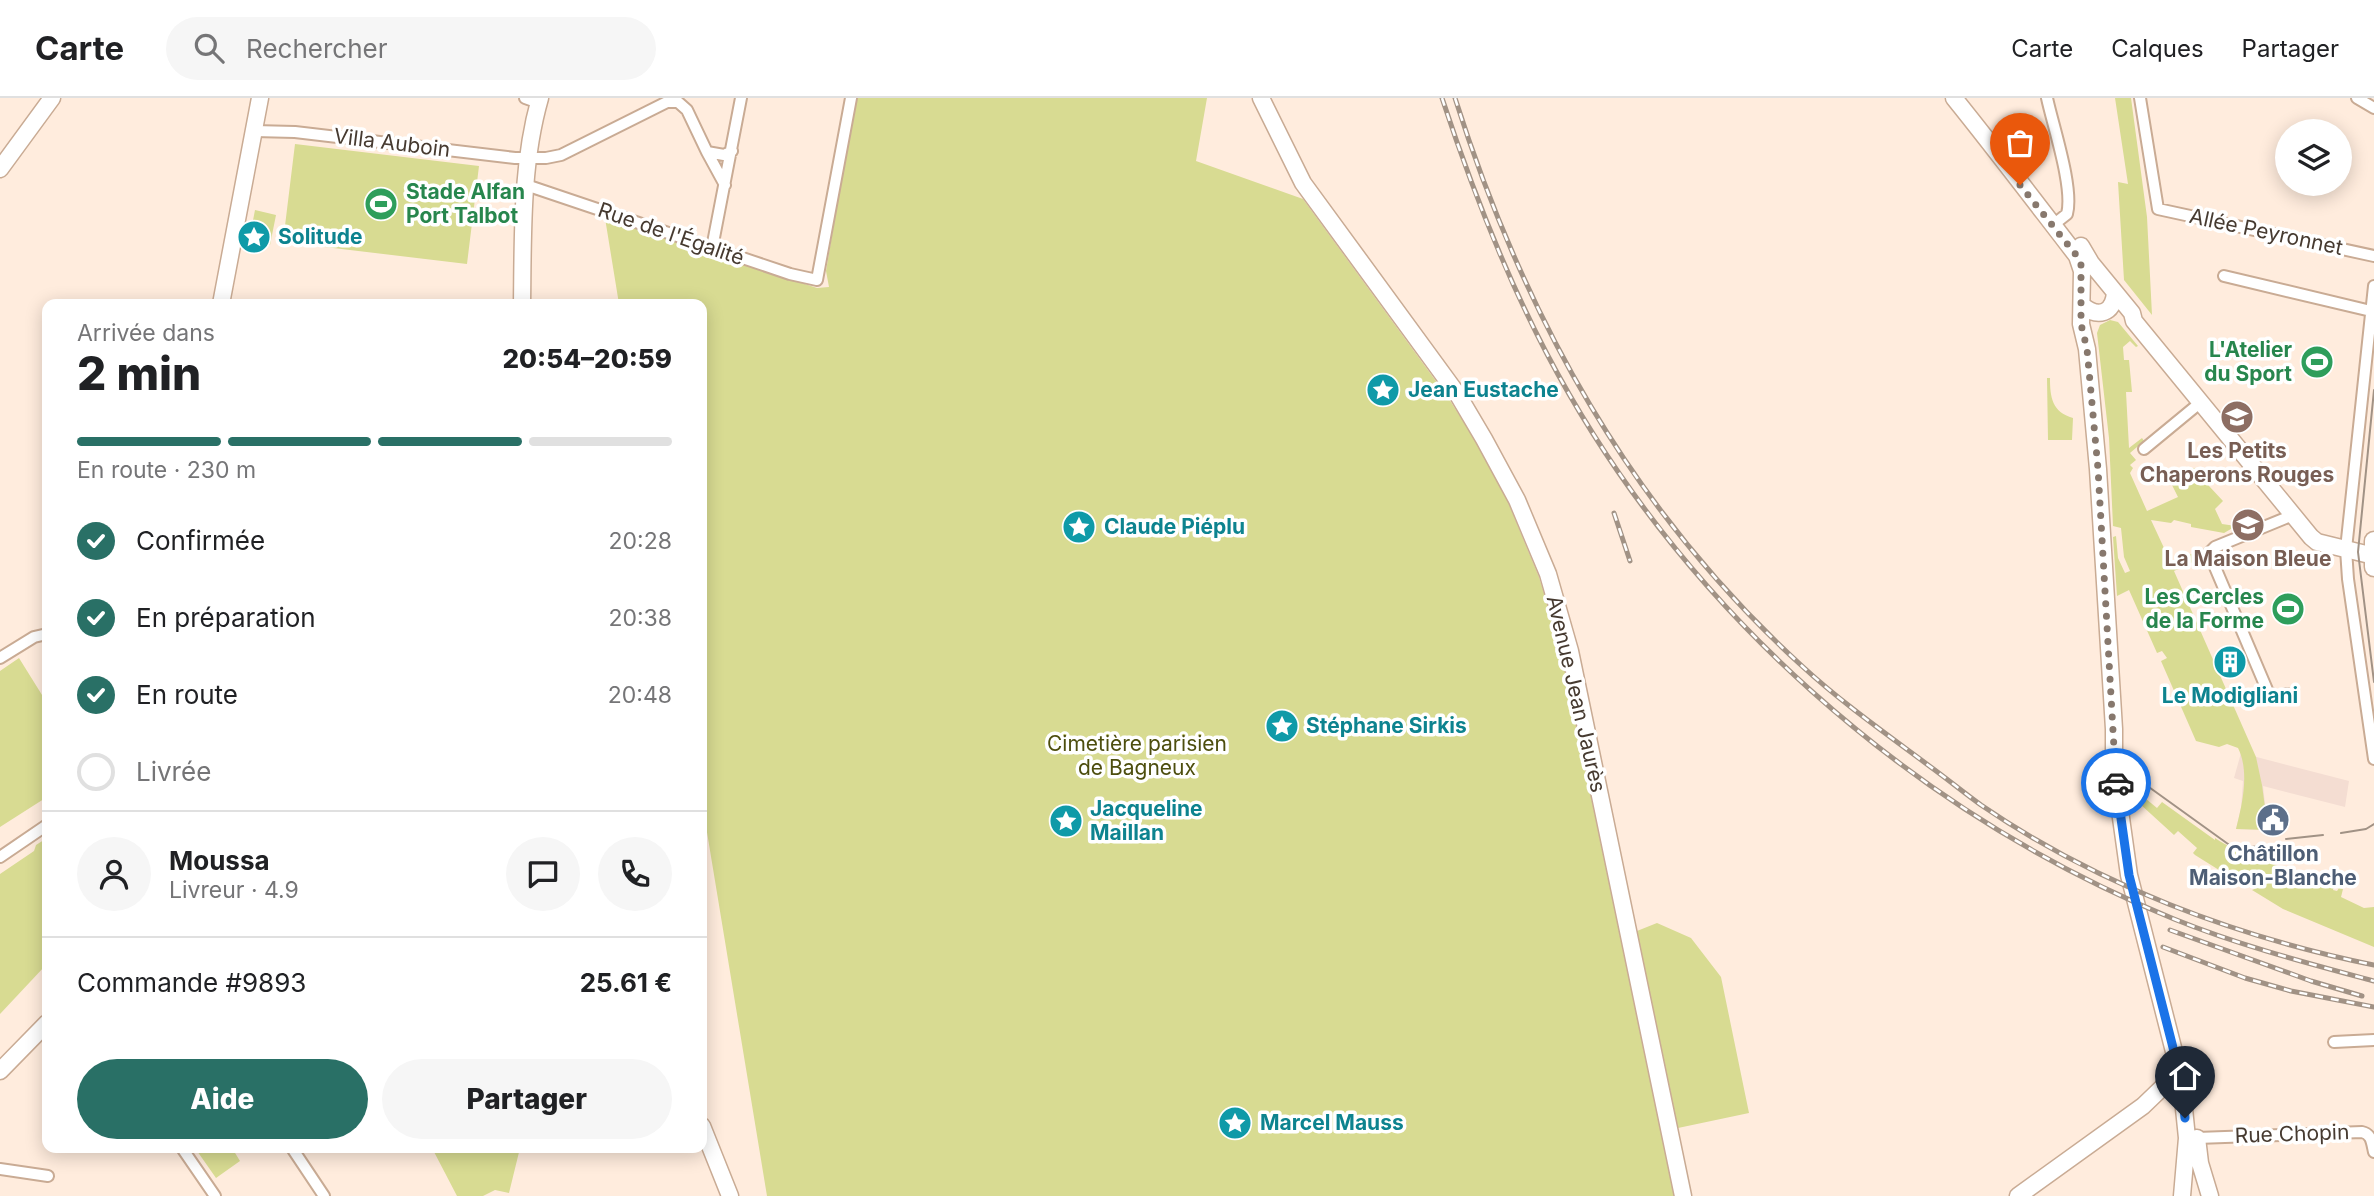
<!DOCTYPE html>
<html lang="fr">
<meta charset="utf-8">
<style>
:root{--surface:#fff;--page:#f6f6f6;--text:#202124;--muted:#757577;--line:#e0e0e0;--accent:#297066}
body{margin:0;font-family:Inter,sans-serif;background:var(--page);color:var(--text);height:100vh;display:flex;flex-direction:column;font-size:26px;white-space:nowrap}
*{box-sizing:border-box;margin:0}
p{font-size:23px;color:var(--muted)}
.icon{flex:none;width:38px;height:38px;fill:none;stroke:currentColor;stroke-width:2;stroke-linecap:round;stroke-linejoin:round}
.map{position:relative;flex:1;overflow:hidden}
.side{position:absolute;left:42px;top:201px;width:665px;height:854px;display:flex;flex-direction:column;background:var(--surface);border-radius:14px;box-shadow:0 4px 18px #0003}
.side>*{flex:none}
.buttons{position:absolute;left:2275px;top:21px;display:grid;gap:14px}
.buttons a{display:grid;place-items:center;width:77px;height:77px;border-radius:50%;background:var(--surface);box-shadow:0 4px 18px #0003;font-size:35px}
.pin{position:absolute;display:grid;place-items:center;width:60px;height:60px;color:#fff;margin:-72px -30px;border-radius:50% 50% 50% 0;rotate:-45deg;box-shadow:0 0 7px #0007}
.pin .icon{rotate:45deg}
.courier{position:absolute;display:grid;place-items:center;width:70px;height:70px;margin:-35px;border:5px solid #1a73e8;border-radius:50%;background:#fff;color:#222;box-shadow:0 2px 9px #0007}
.overview em{font-style:normal;font-weight:800}
.overview div{display:flex;flex-direction:column-reverse}
.overview{display:flex;align-items:center;justify-content:space-between;height:119px;padding:0 35px}
h1{font-size:46px;font-weight:800;line-height:52px}
.bar{display:grid;grid-template-columns:repeat(4,1fr);gap:10px 7px;align-content:center;height:84px;padding:0 35px}
.bar i{height:9px;border-radius:5px;background:var(--line)}
.bar .selected{background:var(--accent)}
.bar p{grid-column:span 4}
.line{display:flex;align-items:center;gap:18px;padding:0 35px;border-top:2px solid var(--line)}
.line div{flex:1}
.round{display:grid;place-items:center;flex:none;width:74px;height:74px;border-radius:37px;background:var(--page)}
ol{padding:0 35px;list-style:none}
li{display:flex;align-items:center;gap:21px;height:77px}
li p{margin-inline-start:auto}
li .icon{padding:7px;border-radius:50%;background:var(--accent);color:#fff;stroke-width:4}
li:last-child{color:var(--muted)}
li i{width:38px;height:38px;border:4px solid var(--line);border-radius:50%}
.primary-button{display:flex;gap:14px;margin-top:auto;padding:14px 35px}
.primary-button a{flex:1;height:80px;border-radius:42px;background:var(--accent);color:#fff;font-size:28px;font-weight:800;line-height:80px;text-align:center}
.primary-button a+a{background:var(--page);color:var(--text)}
header{display:flex;align-items:center;gap:42px;box-sizing:border-box;height:98px;padding:0 35px;background:var(--surface);border-bottom:2px solid var(--line)}
header strong{font-size:33px}
nav{display:flex;gap:38px;margin-inline-start:auto;font-size:24px}
.search{width:490px;height:63px;background:var(--page);display:flex;align-items:center;gap:18px;box-sizing:border-box;padding:0 24px;border-radius:38px;color:var(--muted);font-size:26px}
.map>svg:first-child{display:block}
.commercial{fill:#f4ddd2}
.green{fill:#d8db92}
.lines{fill:none;stroke-linecap:round;stroke-linejoin:round}
.street-casing{stroke:#c9ab94;stroke-width:14}
.secondary-casing{stroke:#c9ab94;stroke-width:19}
.primary-casing{stroke:#c9ab94;stroke-width:21}
.street{stroke:#fff;stroke-width:10}
.secondary{stroke:#fff;stroke-width:16}
.primary{stroke:#fff;stroke-width:18}
.tram{stroke:#a19285;stroke-width:2}
.rail-casing{stroke:#a19285;stroke-width:5}
.rail{stroke:#fff;stroke-width:2.5;stroke-dasharray:8;stroke-linecap:butt}
.done{stroke:#87786d;stroke-width:7;stroke-dasharray:0 12.6}
.route{stroke:#1a73e8;stroke-width:9}
.labels{text-anchor:middle;stroke-width:7;stroke-linejoin:round;paint-order:stroke}
.street-label{font-size:21px;fill:#463a30;stroke:#fff}
.leisure-label{font-size:21px;font-weight:bold;fill:#27864d;stroke:#fff;text-anchor:end}
.culture-label{font-size:21px;font-weight:bold;fill:#0d838f;stroke:#fff;text-anchor:start}
.education-label{font-size:21px;font-weight:bold;fill:#785e54;stroke:#fff}
.park-label{font-size:21px;fill:#4d4e0e;stroke:#fff}
.service-label{font-size:21px;font-weight:bold;fill:#4e5e75;stroke:#fff}
</style>
<header>
<strong>Carte</strong>
<div class="search"><svg class="icon" aria-label="search" viewBox="0 0 24 24"><circle cx="10" cy="10" r="6"/><path d="M15 15l6 6"/></svg>Rechercher</div>
<nav><a>Carte</a><a>Calques</a><a>Partager</a></nav>
</header>
<div class="map">
<svg width="2374" height="1098" viewBox="0 0 2374 1098">
<rect width="100%" height="100%" fill="#ffecdd"/>
<path class="commercial" d="M 2241,655 L 2349,683 L 2345,709 L 2263,688 L 2268,732 L 2236,731 L 2241,710 L 2243,683 L 2234,680 Z"/>
<path class="green" d="M 855,0 L 1207,0 L 1196,63 L 1303,101 L 1449,301 L 1477,345 L 1508,404 L 1539,479 L 1558,540 L 1674,1098 L 767,1098 L 702,704 L 702,206 L 619,206 L 605,120 L 817,190 L 829,189 L 826,173 Z
M 2115,0 L 2131,0 L 2147,119 L 2152,217 L 2124,182 L 2118,84 L 2128,86 Z
M 295,46 L 479,68 L 467,166 L 283,144 Z
M 255,112 L 276,117 L 270,147 L 249,143 Z
M 2110,222 L 2118,224 L 2138,248 L 2136,249 L 2130,243 L 2123,249 L 2124,262 L 2129,262 L 2132,294 L 2126,294 L 2129,350 L 2142,340 L 2144,343 L 2130,355 L 2136,362 L 2130,367 L 2133,370 L 2130,375 L 2147,413 L 2178,399 L 2171,385 L 2188,370 L 2202,371 L 2209,388 L 2223,403 L 2215,411 L 2222,426 L 2236,428 L 2224,435 L 2191,429 L 2191,426 L 2174,422 L 2171,425 L 2151,422 L 2171,465 L 2198,453 L 2201,460 L 2174,473 L 2256,659 L 2262,687 L 2268,732 L 2236,731 C 2242,707 2250,674 2238,650 L 2227,646 L 2219,649 L 2196,643 L 2161,563 L 2167,560 L 2162,553 L 2157,555 L 2129,492 L 2117,498 L 2113,439 L 2116,438 L 2118,460 L 2125,475 L 2130,473 L 2124,459 L 2121,430 L 2113,428 L 2109,340 L 2097,235 L 2100,227 Z
M 2047,280 L 2050,280 C 2050,299 2052,314 2073,320 L 2072,342 L 2048,342 Z
M 19,560 L 47,605 L 47,699 L 0,729 L 0,573 Z
M 2134,691 L 2157,710 L 2162,704 L 2215,742 L 2215,740 C 2229,750 2240,753 2257,752 L 2258,758 L 2270,757 L 2272,766 L 2334,788 L 2333,792 L 2337,793 L 2339,790 L 2343,791 L 2341,799 L 2364,810 L 2374,809 L 2374,849 L 2283,811 L 2252,792 L 2273,783 L 2260,775 L 2243,787 L 2195,757 L 2193,755 L 2197,750 L 2178,733 L 2174,737 L 2129,696 Z
M 47,740 L 47,858 L 45,868 L 0,916 L 0,776 L 34,753 L 36,747 Z
M 1657,825 L 1691,840 L 1721,879 L 1749,1015 L 1678,1030 L 1637,833 Z
M 195,1050 L 232,1050 L 240,1063 L 216,1080 Z
M 432,1050 L 520,1050 L 509,1095 L 495,1092 L 483,1098 L 457,1098 Z"/>
<g class="lines">
<defs>
<path id="street" d="M 525,0 L 539,5
M 2047,0 C 2053,28 2074,90 2067,116 L 2053,127
M 2140,0 L 2158,111 L 2374,158
M 2357,0 L 2374,10
M 253,33 L 295,34 L 515,60 L 546,60 L 561,57 L 667,4 L 678,4 L 687,12 L 707,54 L 724,57 L 732,53
M 707,54 L 725,87
M 526,87 L 790,176 L 817,182 L 851,0
M 712,150 L 741,0
M 2224,178 L 2371,213
M 2374,188 L 2346,451 L 2348,481 L 2374,661
M 2144,351 L 2201,304
M 0,560 L 34,539 L 47,536
M 2287,596 L 2277,599 L 2268,594 L 2209,455 L 2215,449 L 2293,417
M 0,759 L 47,727
M 2334,944 L 2374,942
M 2197,1040 L 2362,1034 C 2372,1036 2372,1046 2374,1054
M 182,1050 L 215,1098
M 292,1050 L 324,1098
M 0,1071 L 48,1078"/>
<path id="secondary" d="M 1261,0 L 1303,85 L 1458,297 L 1484,341 L 1517,402 L 1548,476 L 1570,553 L 1683,1098
M 1954,0 C 1996,52 2036,105 2077,158 L 2082,173 L 2081,226 L 2087,251 L 2098,371 L 2114,631 L 2114,670 L 2129,777 L 2181,981 L 2187,1040 L 2182,1098
M 0,71 L 52,0
M 2081,148 L 2091,165 L 2132,215 L 2134,223 L 2311,439 L 2317,444 L 2374,458
M 221,206 L 260,0
M 522,206 C 523,138 521,66 540,0
M 2083,208 C 2098,220 2113,216 2115,195
M 0,973 L 47,925
M 702,1028 L 730,1098
M 2197,1040 L 2200,1065 L 2210,1098
M 2018,1098 L 2143,1008 L 2169,983 L 2176,964"/>
<path id="primary" d="M 2374,443 L 2374,469"/>
</defs>
<use href="#street" class="street-casing"/>
<use href="#secondary" class="secondary-casing"/>
<use href="#primary" class="primary-casing"/>
<use href="#street" class="street"/>
<use href="#secondary" class="secondary"/>
<use href="#primary" class="primary"/>
<path class="tram" d="M 2374,292 L 2358,454 L 2374,584
M 2128,674 L 2228,746 L 2242,750 L 2269,747
M 2341,735 L 2366,731 L 2374,726
M 2286,741 L 2323,737"/>
<defs>
<path id="rail" d="M 1442,0 C 1471,88 1504,174 1547,256 C 1680,509 1910,713 2174,821 C 2238,847 2307,865 2374,883
M 1455,0 C 1524,218 1631,412 1802,568 C 1841,604 1885,635 1928,667 C 1946,680 1963,694 1981,707 C 2098,787 2236,839 2374,867
M 1614,415 L 1630,463
M 2170,832 L 2311,883 L 2362,898
M 2163,849 L 2245,880 L 2291,893 L 2374,909"/>
</defs>
<use href="#rail" class="rail-casing"/>
<use href="#rail" class="rail"/>
</g>
<g class="lines">
<path class="done" d="M 2020,87 L 2077,158 L 2081,167 L 2081,226 L 2087,251 L 2098,371 L 2116,685"/>
<path class="route" d="M 2116,685 L 2129,777 L 2181,981 L 2185,1020"/>
</g>
<defs>
<symbol id="stadium-disc" viewBox="-11 -11 22 22"><circle r="9.5" fill="#2e9e5b" stroke="#fff"/><path d="M0-5a6.5 5 0 1 0 0 10a6.5 5 0 1 0 0-10ZM-3.5-1.8h7v3.6h-7Z" fill="#fff"/></symbol>
<symbol id="sight-disc" viewBox="-11 -11 22 22"><circle r="9.5" fill="#0f9aa8" stroke="#fff"/><path d="M0-6L1.8-2.2L6-1.7L2.9 1.2L3.7 5.4L0 3.3L-3.7 5.4L-2.9 1.2L-6-1.7L-1.8-2.2Z" fill="#fff"/></symbol>
<symbol id="school-disc" viewBox="-11 -11 22 22"><circle r="9.5" fill="#8d6e63" stroke="#fff"/><path d="M0-5L7-2L0 1L-7-2ZM-4 1L0 2.5L4 1V4Q0 6-4 4Z" fill="#fff"/></symbol>
<symbol id="building-disc" viewBox="-11 -11 22 22"><circle r="9.5" fill="#0f9aa8" stroke="#fff"/><path d="M-4-6H4V6H1V3H-1V6H-4ZM-2.5-4.3h1.7v1.8h-1.7ZM.8-4.3h1.7v1.8H.8ZM-2.5-1h1.7V.8h-1.7ZM.8-1h1.7V.8H.8Z" fill="#fff"/></symbol>
<symbol id="civic-disc" viewBox="-11 -11 22 22"><circle r="9.5" fill="#5c6f8a" stroke="#fff"/><path d="M-.6-6.5H3V-4.5H.6V-3L4-1V1h2V6H-6V1h2V-1L-.6-3ZM-1.2 2.5V6h2.4V2.5Z" fill="#fff"/></symbol>
</defs>
<g fill-rule="evenodd">
<use href="#stadium-disc" x="362" y="87" width="38" height="38"/>
<use href="#sight-disc" x="235" y="120" width="38" height="38"/>
<use href="#stadium-disc" x="2298" y="245" width="38" height="38"/>
<use href="#sight-disc" x="1364" y="273" width="38" height="38"/>
<use href="#school-disc" x="2218" y="300" width="38" height="38"/>
<use href="#school-disc" x="2229" y="408" width="38" height="38"/>
<use href="#sight-disc" x="1060" y="410" width="38" height="38"/>
<use href="#stadium-disc" x="2269" y="492" width="38" height="38"/>
<use href="#building-disc" x="2211" y="545" width="38" height="38"/>
<use href="#sight-disc" x="1263" y="609" width="38" height="38"/>
<use href="#civic-disc" x="2254" y="703" width="38" height="38"/>
<use href="#sight-disc" x="1047" y="704" width="38" height="38"/>
<use href="#sight-disc" x="1216" y="1006" width="38" height="38"/>
</g>
<g class="labels">
<g class="street-label">
<text transform="translate(392 45) rotate(7)" y="7">Villa Auboin</text>
<text transform="translate(2266 134) rotate(12)" y="7">Allée Peyronnet</text>
<text transform="translate(671 136) rotate(19)" y="7">Rue de l'Égalité</text>
<text transform="translate(1576 596) rotate(77)" y="7">Avenue Jean Jaurès</text>
<text transform="translate(2292 1036) rotate(-2)" y="7">Rue Chopin</text>
</g>
<g class="leisure-label">
<text x="406" y="101" text-anchor="start">Stade Alfan<tspan x="406" dy="24">Port Talbot</tspan></text>
<text x="2292" y="259">L'Atelier<tspan x="2292" dy="24">du Sport</tspan></text>
<text x="2264" y="506">Les Cercles<tspan x="2264" dy="24">de la Forme</tspan></text>
</g>
<g class="culture-label">
<text x="278" y="146">Solitude</text>
<text x="1408" y="299">Jean Eustache</text>
<text x="1104" y="436">Claude Piéplu</text>
<text x="2230" y="605" text-anchor="middle">Le Modigliani</text>
<text x="1306" y="635">Stéphane Sirkis</text>
<text x="1090" y="718">Jacqueline<tspan x="1090" dy="24">Maillan</tspan></text>
<text x="1260" y="1032">Marcel Mauss</text>
</g>
<g class="education-label">
<text x="2237" y="360">Les Petits<tspan x="2237" dy="24">Chaperons Rouges</tspan></text>
<text x="2248" y="468">La Maison Bleue</text>
</g>
<g class="park-label">
<text x="1137" y="653">Cimetière parisien<tspan x="1137" dy="24">de Bagneux</tspan></text>
</g>
<g class="service-label">
<text x="2273" y="763">Châtillon<tspan x="2273" dy="24">Maison-Blanche</tspan></text>
</g>
</g>
</svg>
<div class="buttons">
<a><svg class="icon" aria-label="layers" viewBox="0 0 24 24"><path d="M12 4l9 5-9 5-9-5zM3 14l9 5 9-5"/></svg></a>
</div>
<div class="pin" style="left:2020px;top:87px;background:#ea580c"><svg class="icon" aria-label="bag" viewBox="0 0 24 24"><path d="M5 8h14l-1 12H6zM9 8a3 3 0 0 1 6 0"/></svg></div>
<div class="pin" style="left:2185px;top:1020px;background:#1f2937"><svg class="icon" aria-label="home" viewBox="0 0 24 24"><path d="M3 11l9-7 9 7M6 9v11h12V9"/></svg></div>
<div class="courier" style="left:2116px;top:685px"><svg class="icon" aria-label="car" viewBox="0 0 24 24"><path d="M5 17H2v-5l4-1 3-4h7l3 4 3 1v5h-3M9 17h6M6 11h13"/><circle cx="7" cy="17" r="2"/><circle cx="17" cy="17" r="2"/></svg></div>
<section class="side">
<div class="overview"><div><h1>2 min</h1><p>Arrivée dans</p></div><em>20:54–20:59</em></div>
<div class="bar"><i class="selected"></i><i class="selected"></i><i class="selected"></i><i></i><p>En route · 230 m</p></div>
<ol>
<li><svg class="icon" aria-label="check" viewBox="0 0 24 24"><path d="M5 12l5 5 9-10"/></svg>Confirmée<p>20:28</p></li>
<li><svg class="icon" aria-label="check" viewBox="0 0 24 24"><path d="M5 12l5 5 9-10"/></svg>En préparation<p>20:38</p></li>
<li><svg class="icon" aria-label="check" viewBox="0 0 24 24"><path d="M5 12l5 5 9-10"/></svg>En route<p>20:48</p></li>
<li><i></i>Livrée</li>
</ol>
<div class="line" style="height:126px"><a class="round"><svg class="icon" aria-label="person" viewBox="0 0 24 24"><circle cx="12" cy="8" r="4"/><path d="M4 21q1-7 8-7t8 7"/></svg></a><div><b>Moussa</b><p>Livreur · 4.9</p></div><a class="round"><svg class="icon" aria-label="chat" viewBox="0 0 24 24"><path d="M4 5h16v11H9l-5 4z"/></svg></a><a class="round"><svg class="icon" aria-label="phone" viewBox="0 0 24 24"><path d="M5 4h4l2 5-3 2q2 4 5 5l2-3 5 2v4C11 20 4 13 5 4z"/></svg></a></div>
<div class="line" style="height:91px"><div>Commande #9893</div><b>25.61 €</b></div>
<div class="primary-button"><a>Aide</a><a>Partager</a></div>
</section>
</div>
